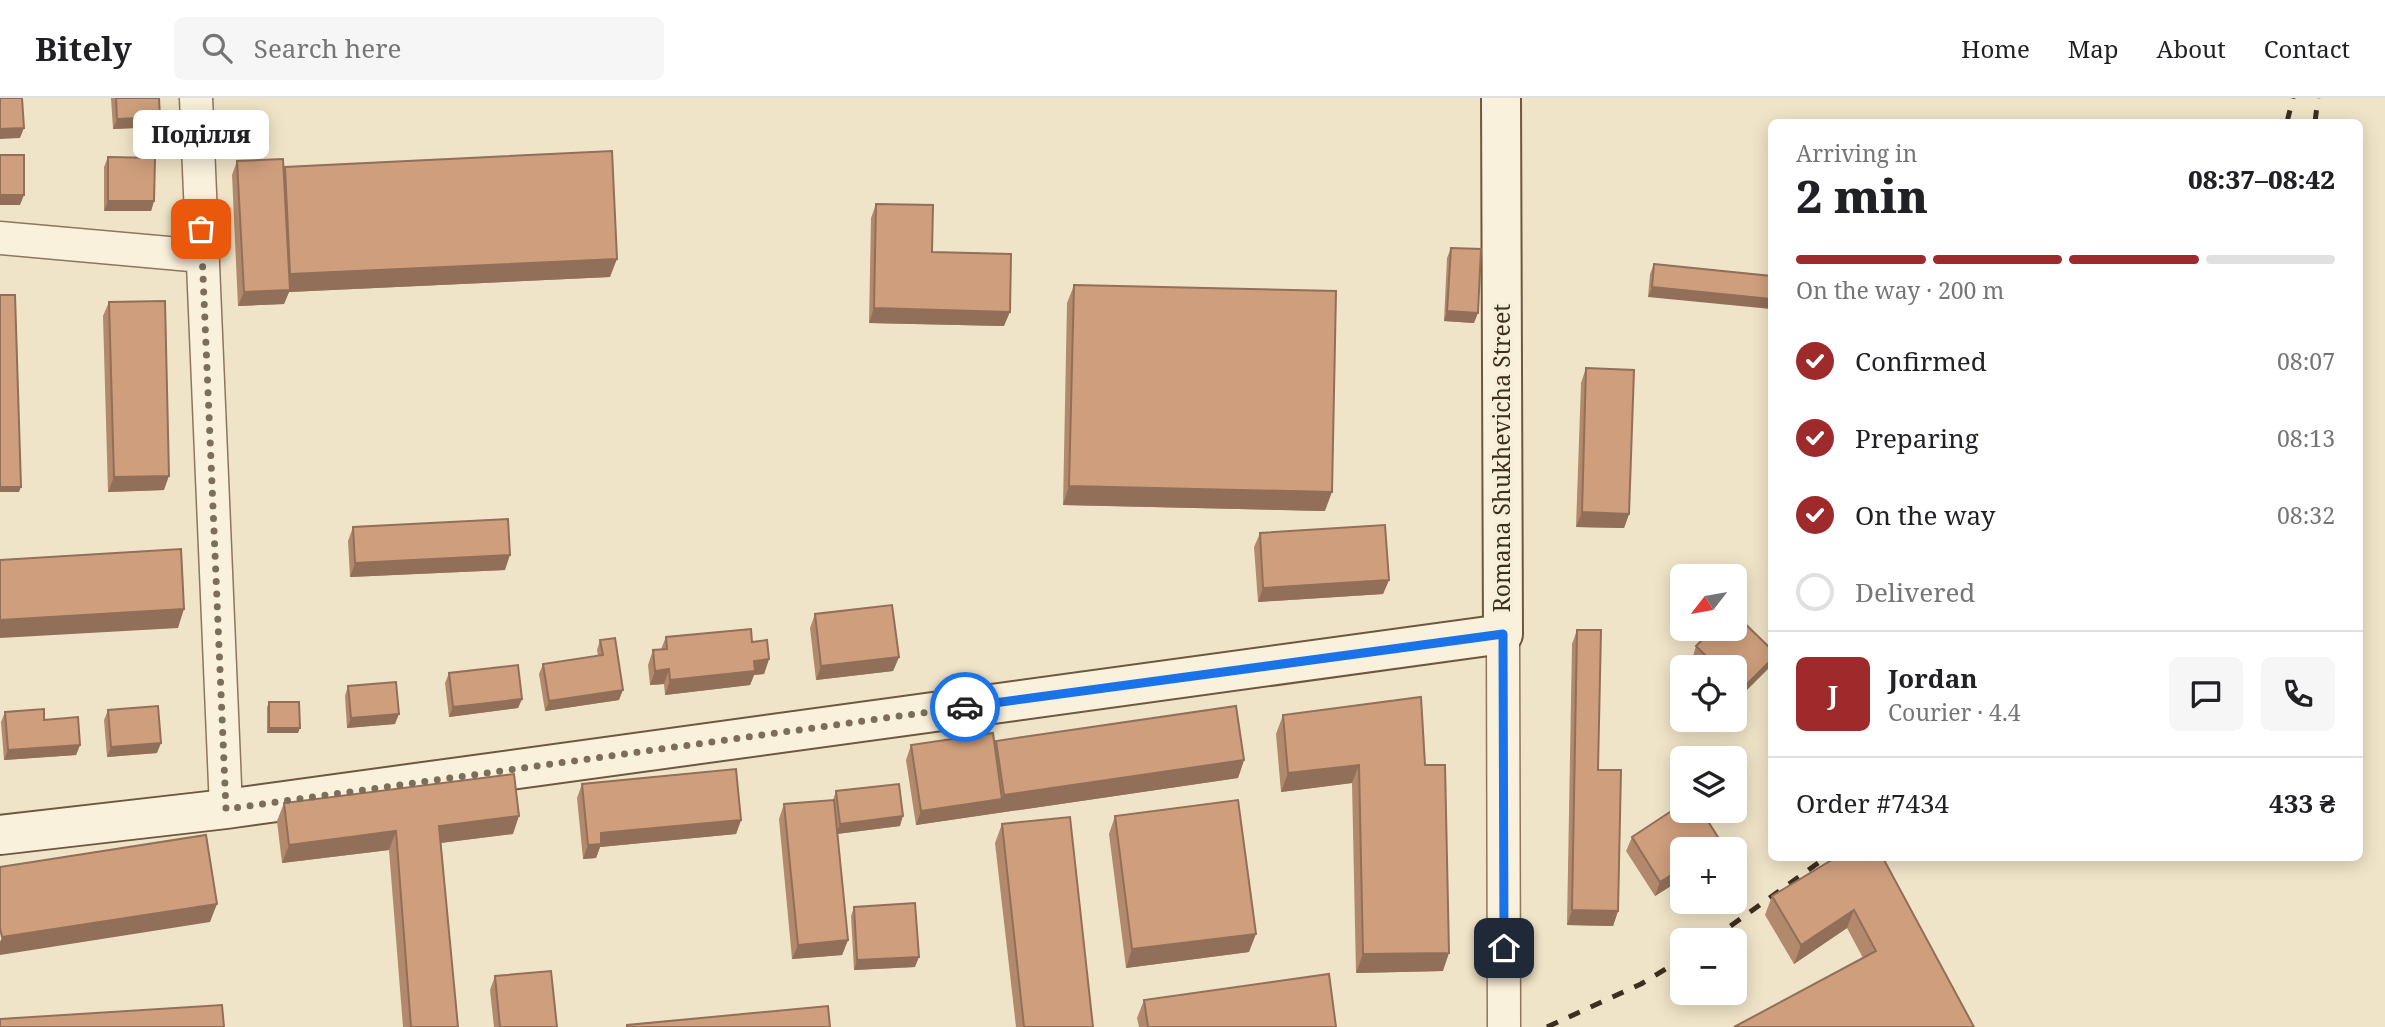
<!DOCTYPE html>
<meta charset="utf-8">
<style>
:root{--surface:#fff;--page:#f6f6f6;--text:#202124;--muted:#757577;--line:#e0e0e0;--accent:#9e2a2b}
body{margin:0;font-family:"Noto Serif",serif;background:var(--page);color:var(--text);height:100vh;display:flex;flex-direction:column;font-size:26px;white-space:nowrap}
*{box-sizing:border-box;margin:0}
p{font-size:23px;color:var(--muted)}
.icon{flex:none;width:38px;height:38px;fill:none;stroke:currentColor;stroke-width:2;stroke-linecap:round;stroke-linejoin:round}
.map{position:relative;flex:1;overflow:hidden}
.details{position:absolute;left:1768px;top:21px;width:595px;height:742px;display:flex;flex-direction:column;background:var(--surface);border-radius:10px;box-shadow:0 4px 18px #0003}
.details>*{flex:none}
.needle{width:46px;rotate:239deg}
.buttons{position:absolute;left:1670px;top:466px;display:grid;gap:14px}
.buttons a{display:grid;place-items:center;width:77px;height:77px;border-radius:10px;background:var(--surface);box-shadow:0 4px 18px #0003;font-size:35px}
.pin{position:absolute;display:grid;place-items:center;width:60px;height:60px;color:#fff;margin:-30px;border-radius:14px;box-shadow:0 4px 10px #0006}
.courier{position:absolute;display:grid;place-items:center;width:70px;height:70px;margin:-35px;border:5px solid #1a73e8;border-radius:50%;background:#fff;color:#222;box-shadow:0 2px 9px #0007}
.bubble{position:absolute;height:49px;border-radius:10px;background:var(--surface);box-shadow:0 4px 18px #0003;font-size:23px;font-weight:800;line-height:49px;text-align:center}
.headline em{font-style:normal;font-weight:800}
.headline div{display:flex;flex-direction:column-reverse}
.headline{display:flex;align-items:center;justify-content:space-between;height:119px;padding:0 28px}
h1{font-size:46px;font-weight:800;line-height:52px}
.bar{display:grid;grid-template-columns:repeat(4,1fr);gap:10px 7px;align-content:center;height:84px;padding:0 28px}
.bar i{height:9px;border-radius:5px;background:var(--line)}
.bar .active{background:var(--accent)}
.bar p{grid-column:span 4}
.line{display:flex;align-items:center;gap:18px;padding:0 28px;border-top:2px solid var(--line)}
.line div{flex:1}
.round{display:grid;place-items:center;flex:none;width:74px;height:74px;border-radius:10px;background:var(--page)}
ol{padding:0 28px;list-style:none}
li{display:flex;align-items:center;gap:21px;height:77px}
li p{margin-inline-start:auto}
li .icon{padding:7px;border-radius:50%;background:var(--accent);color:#fff;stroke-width:4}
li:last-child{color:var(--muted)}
li i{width:38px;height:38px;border:4px solid var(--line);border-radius:50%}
header{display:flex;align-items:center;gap:42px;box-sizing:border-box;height:98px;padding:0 35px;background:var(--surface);border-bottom:2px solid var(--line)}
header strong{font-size:33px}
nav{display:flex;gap:38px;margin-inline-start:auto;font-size:24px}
.search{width:490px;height:63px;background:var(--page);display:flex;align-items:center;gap:18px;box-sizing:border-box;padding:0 24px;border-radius:10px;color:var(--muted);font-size:26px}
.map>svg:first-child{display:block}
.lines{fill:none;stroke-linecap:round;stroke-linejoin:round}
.street-casing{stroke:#8d765c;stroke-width:35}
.secondary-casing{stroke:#6f573f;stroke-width:42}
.street{stroke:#faf1dc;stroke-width:32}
.secondary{stroke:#faf1dc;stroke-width:38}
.rail{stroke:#3d2e20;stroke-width:5;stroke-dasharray:12 12;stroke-linecap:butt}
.wall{fill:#b2896c}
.shaded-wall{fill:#916f58}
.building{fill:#cf9f7d;stroke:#916f58;stroke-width:2}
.done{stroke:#7c6e5b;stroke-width:7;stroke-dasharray:0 12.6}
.route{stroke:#1a73e8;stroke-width:9}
.labels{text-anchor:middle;stroke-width:6;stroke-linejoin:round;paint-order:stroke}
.street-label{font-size:23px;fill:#3d2e20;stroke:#f7eed8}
</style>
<header>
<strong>Bitely</strong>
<div class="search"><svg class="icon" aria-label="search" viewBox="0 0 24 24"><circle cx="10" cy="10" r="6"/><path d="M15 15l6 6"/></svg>Search here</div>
<nav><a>Home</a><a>Map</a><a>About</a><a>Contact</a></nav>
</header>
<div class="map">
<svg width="2385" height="929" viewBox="0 0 2385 929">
<rect width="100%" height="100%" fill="#f0e4c8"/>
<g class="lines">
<defs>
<path id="street" d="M 196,0 L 226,711
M 0,140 L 202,158
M 1503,536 L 1504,929"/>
<path id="secondary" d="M 0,737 L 226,711 L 1503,536 L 1501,0"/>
</defs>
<use href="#street" class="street-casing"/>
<use href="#secondary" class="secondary-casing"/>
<use href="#street" class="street"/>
<use href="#secondary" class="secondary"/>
<path class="rail" d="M 2287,24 L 2293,0
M 2315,24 L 2318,0
M 1711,842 L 1825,760
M 1547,929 L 1641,886 L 1682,861"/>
</g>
<path class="wall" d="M 111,0 L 159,0 L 157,29 L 113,31 Z
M 108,59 L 154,103 L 151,113 L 104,113 L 104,69 Z
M 237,63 L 284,72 L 285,69 L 610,179 L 289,194 L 284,206 L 238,208 L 232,77 Z
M 876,106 L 932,154 L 1004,228 L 869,225 L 871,120 Z
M 1451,150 L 1474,225 L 1444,223 L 1447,160 Z
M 1654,166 L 1771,178 L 1648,199 L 1650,176 Z
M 1074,187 L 1325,413 L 1063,407 L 1067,205 Z
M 109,204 L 164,392 L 108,394 L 103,218 Z
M 1586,270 L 1629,416 L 1624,430 L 1576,429 L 1581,285 Z
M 353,429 L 505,472 L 350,479 L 348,443 Z
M 1260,435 L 1389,482 L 1383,496 L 1258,504 L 1254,449 Z
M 815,516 L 899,559 L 893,573 L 816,582 L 810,530 Z
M 1577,532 L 1618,813 L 1613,828 L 1567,827 L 1572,546 Z
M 666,539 L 752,544 L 769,561 L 764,576 L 754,577 L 750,587 L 665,597 L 664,586 L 650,587 L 648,567 L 653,552 L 661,551 Z
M 600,542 L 619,602 L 545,613 L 539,576 L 543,566 L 598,558 L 597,552 Z
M 1696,548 L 1771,551 L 1737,602 L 1734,600 L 1734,569 L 1703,569 L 1693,558 Z
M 449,575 L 522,601 L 518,610 L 449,619 L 445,585 Z
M 348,588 L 395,626 L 347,630 L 345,598 Z
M 269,604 L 298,635 L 267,635 L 267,609 Z
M 108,612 L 157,655 L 107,659 L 104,622 Z
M 5,614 L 44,622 L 80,647 L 76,657 L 4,662 L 1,624 Z
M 1283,617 L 1425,667 L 1443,873 L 1356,875 L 1352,685 L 1281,694 L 1276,636 Z
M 996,643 L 1244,662 L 1238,680 L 916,727 L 906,662 L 911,647 L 995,647 Z
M 582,686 L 741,722 L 736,736 L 600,749 L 596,760 L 583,761 L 577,700 Z
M 836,693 L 900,728 L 837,736 L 848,842 L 842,857 L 792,861 L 779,721 L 784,706 L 833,702 Z
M 284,705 L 513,736 L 440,745 L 458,929 L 403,929 L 389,752 L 282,765 L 277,723 Z
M 1115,718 L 1249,854 L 1126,870 L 1109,736 Z
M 1002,726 L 1093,929 L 1016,929 L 995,745 Z
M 1632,739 L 1682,751 L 1682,781 L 1655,798 L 1626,753 Z
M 1835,760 L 1974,929 L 1863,860 L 1847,830 L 1794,866 L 1765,817 L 1772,798 Z
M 854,809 L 915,869 L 854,872 L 851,818 Z
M 495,878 L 557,929 L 494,929 L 490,892 Z
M 1144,902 L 1336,929 L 1139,929 L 1137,920 Z"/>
<path class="shaded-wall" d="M 160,19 L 157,29 L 113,31 L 117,21 Z
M 24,30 L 20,40 L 0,41 L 0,31 Z
M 0,97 L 24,97 L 20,107 L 0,107 Z
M 108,103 L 154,103 L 151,113 L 104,113 Z
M 617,161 L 610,179 L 289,194 L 284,206 L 238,208 L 244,194 L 285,192 L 290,176 Z
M 1652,189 L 1771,201 L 1771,211 L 1648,199 Z
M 874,210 L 1010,214 L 1004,228 L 869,225 Z
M 1447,213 L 1478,215 L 1474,225 L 1444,223 Z
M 169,378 L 164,392 L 108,394 L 114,379 Z
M 1069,388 L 1332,394 L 1325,413 L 1063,407 Z
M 0,389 L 21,389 L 19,394 L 0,394 Z
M 1582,414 L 1629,416 L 1624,430 L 1576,429 Z
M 510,457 L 505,472 L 350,479 L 355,465 Z
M 1389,482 L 1383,496 L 1258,504 L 1263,490 Z
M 184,511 L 178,530 L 0,540 L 0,522 Z
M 899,559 L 893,573 L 816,582 L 821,568 Z
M 769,561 L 764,576 L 754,577 L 750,587 L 665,597 L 670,582 L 754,563 Z
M 1771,562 L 1771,568 L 1737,602 L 1740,593 Z
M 669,571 L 664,586 L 650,587 L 655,573 Z
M 623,592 L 619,602 L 545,613 L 549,603 Z
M 522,601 L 518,610 L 449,619 L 453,609 Z
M 399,616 L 395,626 L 347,630 L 351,620 Z
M 269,630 L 300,630 L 298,635 L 267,635 Z
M 161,645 L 157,655 L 107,659 L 111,649 Z
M 80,647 L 76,657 L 4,662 L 8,652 Z
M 1244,662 L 1238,680 L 916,727 L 921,713 L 1002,701 L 1004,697 Z
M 1359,667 L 1352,685 L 1281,694 L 1288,675 Z
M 519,718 L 513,736 L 432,746 L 439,728 Z
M 903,718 L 900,728 L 836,736 L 840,726 Z
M 741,722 L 736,736 L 600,749 L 596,760 L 583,761 L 588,747 L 601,735 Z
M 396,733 L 389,752 L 282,765 L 289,747 Z
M 1721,744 L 1719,751 L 1711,751 Z
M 1682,770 L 1682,781 L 1655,798 L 1660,784 Z
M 217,806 L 210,824 L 0,857 L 0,844 L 2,839 Z
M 1572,812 L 1618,813 L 1613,828 L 1567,827 Z
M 1854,812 L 1847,830 L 1794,866 L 1801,847 Z
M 1256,836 L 1249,854 L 1126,870 L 1132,851 Z
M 848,842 L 842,857 L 792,861 L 798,847 Z
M 1449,855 L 1443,873 L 1356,875 L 1363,856 Z
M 919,859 L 915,869 L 854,872 L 857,862 Z"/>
<path class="building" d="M 0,0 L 22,0 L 24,30 L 0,31 Z
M 116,0 L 159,0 L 160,19 L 117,21 Z
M 612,53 L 617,161 L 290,176 L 285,69 Z
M 0,57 L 24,57 L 24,97 L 0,97 Z
M 108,59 L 155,60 L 154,103 L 108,103 Z
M 283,61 L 290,192 L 244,194 L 237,63 Z
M 876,106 L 933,107 L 932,154 L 1011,156 L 1010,214 L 874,210 Z
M 1451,150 L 1481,151 L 1478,215 L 1447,213 Z
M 1654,166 L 1771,178 L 1771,201 L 1652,189 Z
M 1074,187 L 1336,193 L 1332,394 L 1069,388 Z
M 0,197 L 15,197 L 21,389 L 0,389 Z
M 165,203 L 169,378 L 114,379 L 109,204 Z
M 1586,270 L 1634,272 L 1629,416 L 1582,414 Z
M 508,421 L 510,457 L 355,465 L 353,429 Z
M 1385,427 L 1389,482 L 1263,490 L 1260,435 Z
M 181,451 L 184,511 L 0,522 L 0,462 Z
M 892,507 L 899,559 L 821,568 L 815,516 Z
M 1734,515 L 1771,551 L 1771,562 L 1740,593 L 1734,587 L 1734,569 L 1717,569 L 1696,548 L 1714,530 L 1734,530 Z
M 751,531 L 752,544 L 767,542 L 769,561 L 754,563 L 755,573 L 670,582 L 669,571 L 655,573 L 653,552 L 667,551 L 666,539 Z
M 1577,532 L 1601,532 L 1598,672 L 1621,672 L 1618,813 L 1572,812 Z
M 615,540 L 623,592 L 549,603 L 543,566 L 603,557 L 600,542 Z
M 518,567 L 522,601 L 453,609 L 449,575 Z
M 396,584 L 399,616 L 351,620 L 348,588 Z
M 1421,599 L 1425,667 L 1445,667 L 1449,855 L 1363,856 L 1359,667 L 1288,675 L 1283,617 Z
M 269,604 L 299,604 L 300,630 L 269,630 Z
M 158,608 L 161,645 L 111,649 L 108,612 Z
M 1236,608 L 1244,662 L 1004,697 L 996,643 Z
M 44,611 L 44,622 L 78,619 L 80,647 L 8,652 L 5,614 Z
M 993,635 L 1002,701 L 921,713 L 911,647 Z
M 736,671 L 741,722 L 601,735 L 601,746 L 588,747 L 582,686 Z
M 514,676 L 519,718 L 439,728 L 458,929 L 411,929 L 396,733 L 289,747 L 284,705 Z
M 899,686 L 903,718 L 840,726 L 836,693 Z
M 834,702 L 848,842 L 798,847 L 784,706 Z
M 1238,702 L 1256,836 L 1132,851 L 1115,718 Z
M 1682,706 L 1682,712 L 1701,712 L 1721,744 L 1711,751 L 1682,751 L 1682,770 L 1660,784 L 1632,739 Z
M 1070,719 L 1093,929 L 1024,929 L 1002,726 Z
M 206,737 L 217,806 L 2,839 L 0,830 L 0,769 Z
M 1835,760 L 1883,760 L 1974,929 L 1734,929 L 1876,853 L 1854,812 L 1801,847 L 1772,798 Z
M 915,805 L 919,859 L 857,862 L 854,809 Z
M 551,873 L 557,929 L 500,929 L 495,878 Z
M 1329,876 L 1336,929 L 1148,929 L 1144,902 Z
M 222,907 L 224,929 L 0,929 L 0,921 Z
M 828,908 L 830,929 L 627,929 L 627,927 Z"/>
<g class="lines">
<path class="done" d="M 201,131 L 226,711 L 965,609"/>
<path class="route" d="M 965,609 L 1503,536 L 1504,850"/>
</g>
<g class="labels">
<g class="street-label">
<text transform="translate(1502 360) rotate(-90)" y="8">Romana Shukhevicha Street</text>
</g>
</g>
</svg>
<div class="buttons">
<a><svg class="needle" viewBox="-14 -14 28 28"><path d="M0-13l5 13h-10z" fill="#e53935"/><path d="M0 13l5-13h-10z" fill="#757577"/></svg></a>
<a><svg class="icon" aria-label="locate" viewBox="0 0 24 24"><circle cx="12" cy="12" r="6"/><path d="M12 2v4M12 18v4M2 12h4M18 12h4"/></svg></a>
<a><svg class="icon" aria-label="layers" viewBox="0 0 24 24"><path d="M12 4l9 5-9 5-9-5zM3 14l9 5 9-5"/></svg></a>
<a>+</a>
<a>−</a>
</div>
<div class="pin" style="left:201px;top:131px;background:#ea580c"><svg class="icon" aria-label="bag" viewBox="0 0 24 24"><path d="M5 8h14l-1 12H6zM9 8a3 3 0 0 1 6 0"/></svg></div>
<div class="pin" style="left:1504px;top:850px;background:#1f2937"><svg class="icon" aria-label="home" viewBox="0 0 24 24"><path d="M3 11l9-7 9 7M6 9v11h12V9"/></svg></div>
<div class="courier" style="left:965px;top:609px"><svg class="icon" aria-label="car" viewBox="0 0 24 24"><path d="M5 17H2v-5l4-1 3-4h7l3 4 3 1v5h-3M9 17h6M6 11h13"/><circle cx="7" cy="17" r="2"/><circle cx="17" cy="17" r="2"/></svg></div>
<div class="bubble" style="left:133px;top:12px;width:136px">Поділля</div>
<section class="details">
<div class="headline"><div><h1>2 min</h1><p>Arriving in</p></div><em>08:37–08:42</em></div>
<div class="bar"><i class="active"></i><i class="active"></i><i class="active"></i><i></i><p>On the way · 200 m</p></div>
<ol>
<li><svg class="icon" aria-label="check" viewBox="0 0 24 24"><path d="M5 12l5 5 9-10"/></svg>Confirmed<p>08:07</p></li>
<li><svg class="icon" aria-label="check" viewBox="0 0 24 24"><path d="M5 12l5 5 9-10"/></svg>Preparing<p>08:13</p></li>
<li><svg class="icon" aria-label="check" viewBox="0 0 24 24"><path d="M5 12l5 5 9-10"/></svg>On the way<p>08:32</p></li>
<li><i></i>Delivered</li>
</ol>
<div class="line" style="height:126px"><b class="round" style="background:var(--accent);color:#fff">J</b><div><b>Jordan</b><p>Courier · 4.4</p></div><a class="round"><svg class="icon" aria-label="chat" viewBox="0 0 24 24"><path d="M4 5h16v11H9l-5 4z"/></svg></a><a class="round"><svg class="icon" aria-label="phone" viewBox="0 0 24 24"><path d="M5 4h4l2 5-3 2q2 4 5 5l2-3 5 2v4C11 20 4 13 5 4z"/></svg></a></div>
<div class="line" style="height:91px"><div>Order #7434</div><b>433 ₴</b></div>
</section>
</div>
